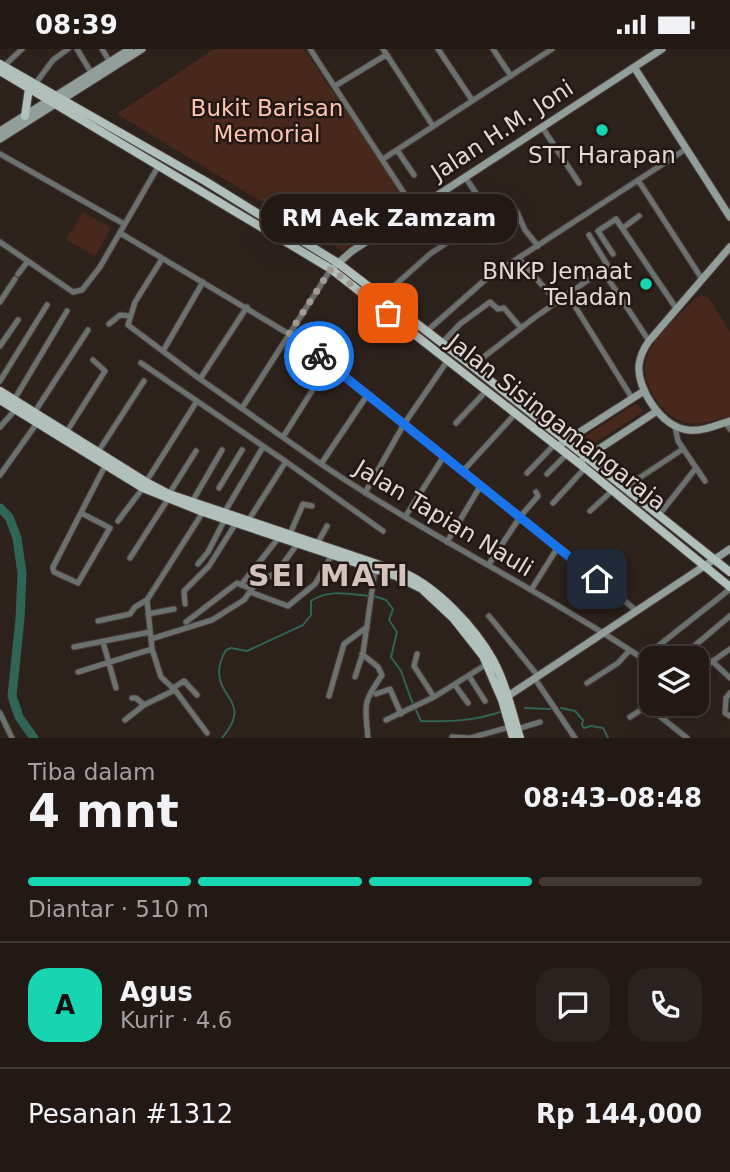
<!DOCTYPE html>
<html lang="id">
<meta charset="utf-8">
<style>
:root{--surface:#221915;--page:#2a221e;--text:#f1f3f6;--muted:#a2a0a0;--line:#3f3834;--accent:#18d5b2}
body{margin:0;font-family:"DejaVu Sans",sans-serif;background:var(--page);color:var(--text);height:100vh;display:flex;flex-direction:column;font-size:26px;white-space:nowrap}
*{box-sizing:border-box;margin:0}
p{font-size:23px;color:var(--muted)}
.icon{flex:none;width:38px;height:38px;fill:none;stroke:currentColor;stroke-width:2;stroke-linecap:round;stroke-linejoin:round}
.map{position:relative;height:689px;overflow:hidden}
.side{display:flex;flex-direction:column;background:var(--surface);flex:1}
.side>*{flex:none}
.tools{position:absolute;left:639px;top:597px;display:grid;gap:14px}
.tools a{display:grid;place-items:center;width:70px;height:70px;border-radius:14px;background:var(--surface);box-shadow:0 7px 28px #0002,0 0 0 2px var(--line);font-size:35px}
.pin{position:absolute;display:grid;place-items:center;width:60px;height:60px;color:#fff;margin:-30px;border-radius:14px;box-shadow:0 4px 10px #0006}
.courier{position:absolute;display:grid;place-items:center;width:70px;height:70px;margin:-35px;border:5px solid #1a73e8;border-radius:50%;background:#fff;color:#222;box-shadow:0 2px 9px #0007}
.bubble{position:absolute;height:49px;border-radius:21px;background:var(--surface);box-shadow:0 7px 28px #0002,0 0 0 2px var(--line);font-size:23px;font-weight:800;line-height:49px;text-align:center}
.headline em{font-style:normal;font-weight:800}
.headline div{display:flex;flex-direction:column-reverse}
.headline{display:flex;align-items:center;justify-content:space-between;height:119px;padding:0 28px}
h1{font-size:46px;font-weight:800;line-height:52px}
.bar{display:grid;grid-template-columns:repeat(4,1fr);gap:10px 7px;align-content:center;height:84px;padding:0 28px}
.bar i{height:9px;border-radius:5px;background:var(--line)}
.bar .current{background:var(--accent)}
.bar p{grid-column:span 4}
.line{display:flex;align-items:center;gap:18px;padding:0 28px;border-top:2px solid var(--line)}
.line div{flex:1}
.round{display:grid;place-items:center;flex:none;width:74px;height:74px;border-radius:21px;background:var(--page)}
.status{display:flex;justify-content:space-between;align-items:center;height:49px;padding:0 35px;background:var(--surface);direction:ltr}
.status svg{height:19px;fill:currentColor}
.map>svg:first-child{display:block}
.green{fill:#48281c}
.lines{fill:none;stroke-linecap:round;stroke-linejoin:round}
.stream{stroke:#2f6457;stroke-width:2}
.river{stroke:#2f6457;stroke-width:9}
.street-casing{stroke:#4a3e3a;stroke-width:7}
.secondary-casing{stroke:#4a3e3a;stroke-width:9}
.primary-casing{stroke:#4a3e3a;stroke-width:10}
.street{stroke:#6a716f;stroke-width:5}
.secondary{stroke:#929e9a;stroke-width:7}
.primary{stroke:#b1c0bb;stroke-width:8}
.done{stroke:#a39995;stroke-width:7;stroke-dasharray:0 12.6}
.route{stroke:#1a73e8;stroke-width:9}
.poi-dot{fill:#18d5b2;stroke:#231713;stroke-width:2.5}
.labels{text-anchor:middle;stroke-width:5;stroke-linejoin:round;paint-order:stroke}
.park-label{font-size:23px;fill:#fec5ae;stroke:#231713}
.street-label{font-size:23px;fill:#e2d9d6;stroke:#231713}
.poi-label{font-size:23px;fill:#e2d9d6;stroke:#231713}
.district-label{font-size:30px;font-weight:bold;letter-spacing:2px;fill:#d3c3bc;stroke:#231713}
</style>
<div class="status"><b>08:39</b><svg viewBox="0 0 49 12"><path d="M0 12V9h3v3zM5 12V6h3v6zM10 12V3h3v9zM15 12V0h3v12zM26 1h20v11H26zM47 4h2v5h-2z"/></svg></div>
<div class="map">
<svg width="730" height="689" viewBox="0 0 730 689">
<rect width="100%" height="100%" fill="#2d211c"/>
<path class="green" d="M 214,0 L 304,0 L 410,157 L 343,202 L 117,65 Z
M 83,163 L 111,179 L 95,207 L 66,191 Z
M 702,246 L 709,249 L 730,283 L 730,367 C 717,370 702,377 688,374 C 662,370 638,332 647,308 C 655,286 680,266 695,250 Z
M 634,356 L 639,357 L 642,361 L 640,365 L 587,399 L 581,390 Z"/>
<g class="lines">
<path class="stream" d="M 374,547 L 386,551 L 393,560 L 389,571 L 397,583 L 391,608 L 401,622 L 411,650 L 421,672 C 450,673 475,672 503,662
M 525,659 L 550,660
M 561,659 L 575,662 L 583,671 L 582,676 L 584,679 L 591,677 L 603,679 L 608,689
M 222,689 C 252,654 219,650 219,623 C 219,615 222,608 226,601 L 231,599 L 247,602 L 303,576 L 311,566 L 311,552 C 328,540 349,545 369,547"/>
<path class="river" d="M 0,459 L 9,468 L 17,489 L 22,524 L 20,570 L 12,647 L 19,668 L 34,689"/>
<defs>
<path id="street" d="M 77,0 L 92,25
M 102,0 L 110,13
M 310,0 L 415,161
M 383,0 L 433,77
M 438,0 L 472,51
M 493,0 L 511,27
M 4,17 L 22,0
M 35,35 L 53,11 L 68,0
M 335,37 L 386,6
M 542,78 L 579,134
M 397,101 L 414,126
M 0,105 L 124,175
M 383,110 L 552,0
M 465,128 L 490,165
M 638,131 L 702,230
M 464,152 L 478,173
M 517,163 L 525,181 L 538,197
M 623,179 L 639,167
M 120,184 L 289,285 L 368,345 L 637,562
M 0,193 L 73,243 L 82,241 L 100,218 L 159,116
M 613,205 L 598,182 L 616,170 L 676,259
M 162,210 L 135,253 L 128,276 L 200,330 L 321,415
M 519,210 L 557,253
M 603,222 L 649,292
M 18,225 L 28,212
M 568,246 L 632,349
M 383,247 L 430,205 L 493,163
M 0,253 L 15,230
M 109,275 L 120,266 L 130,267
M 427,282 L 486,230 L 686,100
M 442,294 L 460,275 L 490,253 L 498,260 L 504,259 L 521,279
M 0,297 L 18,271
M 163,302 L 203,233
M 141,314 L 285,412 L 383,482
M 472,317 L 534,269 L 608,217 L 589,186
M 200,330 L 247,258
M 0,332 L 47,256
M 368,345 L 321,415 C 428,487 544,543 651,615
M 14,351 L 67,262
M 242,359 L 331,220
M 34,364 L 88,281
M 456,374 L 487,341
M 726,374 L 730,380
M 675,377 L 678,392 L 705,432
M 0,378 L 16,360
M 66,384 L 105,322 L 93,311
M 283,388 L 329,315
M 98,403 L 144,332
M 463,422 L 516,364
M 527,424 L 555,395
M 547,425 L 567,405
M 0,426 L 37,374
M 146,433 L 197,352
M 219,439 L 242,401
M 624,439 L 683,400
M 365,444 L 404,375 L 448,311
M 169,445 L 196,402
M 192,453 L 222,401
M 553,454 L 585,419
M 590,462 L 613,441
M 203,463 L 147,551 L 152,600 L 161,628 L 175,641 L 207,684
M 81,464 L 110,479 L 78,534 L 54,523 L 53,520 L 53,518 L 106,415
M 224,464 L 263,398
M 659,466 L 696,419
M 405,468 L 444,407
M 118,472 L 143,439
M 248,472 L 285,414
M 290,485 L 303,455 L 312,457
M 447,493 L 481,436
M 317,495 L 327,477
M 130,509 L 168,450
M 198,515 L 208,503 L 225,470
M 489,515 L 520,468 L 538,447 L 536,443
M 241,536 L 280,487
M 531,541 L 558,498
M 250,543 L 288,557 L 315,535 L 333,504
M 185,555 L 184,542 L 209,517 L 236,474
M 148,565 L 174,560
M 489,567 L 538,627
M 98,572 L 130,565 L 135,558 L 147,551
M 186,573 L 237,534 L 251,540
M 151,590 L 212,571 L 244,551 L 254,537 L 277,523 L 298,494
M 103,593 L 116,639
M 74,598 L 150,583
M 362,605 L 378,618 L 382,626 C 362,655 365,655 368,689
M 417,605 L 414,617 L 434,648
M 643,609 L 730,540
M 680,609 L 730,567
M 712,612 L 730,629
M 78,623 L 152,600
M 696,624 L 730,600
M 469,627 L 485,652
M 355,628 L 363,604 L 375,521
M 535,630 L 575,689
M 587,634 L 618,614 L 629,602
M 455,636 L 468,654
M 173,639 L 184,632 L 197,646
M 730,644 L 726,649 L 725,664 L 730,667
M 376,645 L 390,640 L 401,665
M 329,647 L 344,595 L 367,578
M 132,649 L 136,649 L 144,656
M 651,651 L 647,657 L 687,689
M 0,664 L 12,689
M 630,668 L 647,657
M 125,671 L 144,656 L 175,641
M 386,671 L 434,648 L 487,615
M 517,680 L 540,673
M 452,688 L 470,689
M 470,689 L 510,678"/>
<path id="secondary" d="M 634,18 L 730,168
M 0,82 L 130,0
M 0,90 L 142,0
M 730,198 L 649,292 C 644,299 640,307 639,316 C 637,341 662,378 688,381 C 701,383 717,376 730,372
M 336,216 L 352,202 L 662,0
M 558,397 L 644,342
M 582,411 L 657,362
M 505,649 L 730,500"/>
<path id="primary" d="M 0,15 L 205,132 L 338,214 L 472,317 L 730,523
M 0,22 L 331,220 L 585,419 L 730,538
M 25,67 L 29,39
M 0,342 L 146,433 L 169,445 L 404,524 C 438,539 475,579 493,611 C 506,635 512,663 520,689
M 0,351 L 143,439 L 203,463 L 396,527 L 422,540 L 453,569 L 483,607 L 502,651 L 513,689"/>
</defs>
<use href="#street" class="street-casing"/>
<use href="#secondary" class="secondary-casing"/>
<use href="#primary" class="primary-casing"/>
<use href="#street" class="street"/>
<use href="#secondary" class="secondary"/>
<use href="#primary" class="primary"/>
</g>
<g class="lines">
<path class="done" d="M 319,307 L 289,285 L 331,220 L 388,264"/>
<path class="route" d="M 319,307 L 597,530"/>
</g>
<g class="poi-dot">
<circle cx="602" cy="81" r="7"/>
<circle cx="646" cy="235" r="7"/>
</g>
<g class="labels">
<g class="park-label">
<text x="267" y="67">Bukit Barisan<tspan x="267" dy="26">Memorial</tspan></text>
</g>
<g class="street-label">
<text transform="translate(502 81) rotate(-33)" y="8">Jalan H.M. Joni</text>
<text transform="translate(557 373) rotate(38)" y="8">Jalan Sisingamangaraja</text>
<text transform="translate(444 469) rotate(31)" y="8">Jalan Tapian Nauli</text>
</g>
<g class="poi-label">
<text x="602" y="114">STT Harapan</text>
<text x="632" y="230" text-anchor="end">BNKP Jemaat<tspan x="632" dy="26">Teladan</tspan></text>
</g>
<g class="district-label">
<text x="329" y="537">SEI MATI</text>
</g>
</g>
</svg>
<div class="tools">
<a><svg class="icon" aria-label="layers" viewBox="0 0 24 24"><path d="M12 4l9 5-9 5-9-5zM3 14l9 5 9-5"/></svg></a>
</div>
<div class="pin" style="left:388px;top:264px;background:#ea580c"><svg class="icon" aria-label="bag" viewBox="0 0 24 24"><path d="M5 8h14l-1 12H6zM9 8a3 3 0 0 1 6 0"/></svg></div>
<div class="pin" style="left:597px;top:530px;background:#1f2937"><svg class="icon" aria-label="home" viewBox="0 0 24 24"><path d="M3 11l9-7 9 7M6 9v11h12V9"/></svg></div>
<div class="courier" style="left:319px;top:307px"><svg class="icon" aria-label="bike" viewBox="0 0 24 24"><circle cx="6" cy="16" r="4"/><circle cx="18" cy="16" r="4"/><path d="M6 16l4-8h5l3 8M10 8l3 8H6M13 5h3"/></svg></div>
<div class="bubble" style="left:261px;top:145px;width:256px">RM Aek Zamzam</div>
</div>
<section class="side">
<div class="headline"><div><h1>4 mnt</h1><p>Tiba dalam</p></div><em>08:43–08:48</em></div>
<div class="bar"><i class="current"></i><i class="current"></i><i class="current"></i><i></i><p>Diantar · 510 m</p></div>
<div class="line" style="height:126px"><b class="round" style="background:var(--accent);color:#111">A</b><div><b>Agus</b><p>Kurir · 4.6</p></div><a class="round"><svg class="icon" aria-label="chat" viewBox="0 0 24 24"><path d="M4 5h16v11H9l-5 4z"/></svg></a><a class="round"><svg class="icon" aria-label="phone" viewBox="0 0 24 24"><path d="M5 4h4l2 5-3 2q2 4 5 5l2-3 5 2v4C11 20 4 13 5 4z"/></svg></a></div>
<div class="line" style="height:91px"><div>Pesanan #1312</div><b>Rp 144,000</b></div>
</section>
